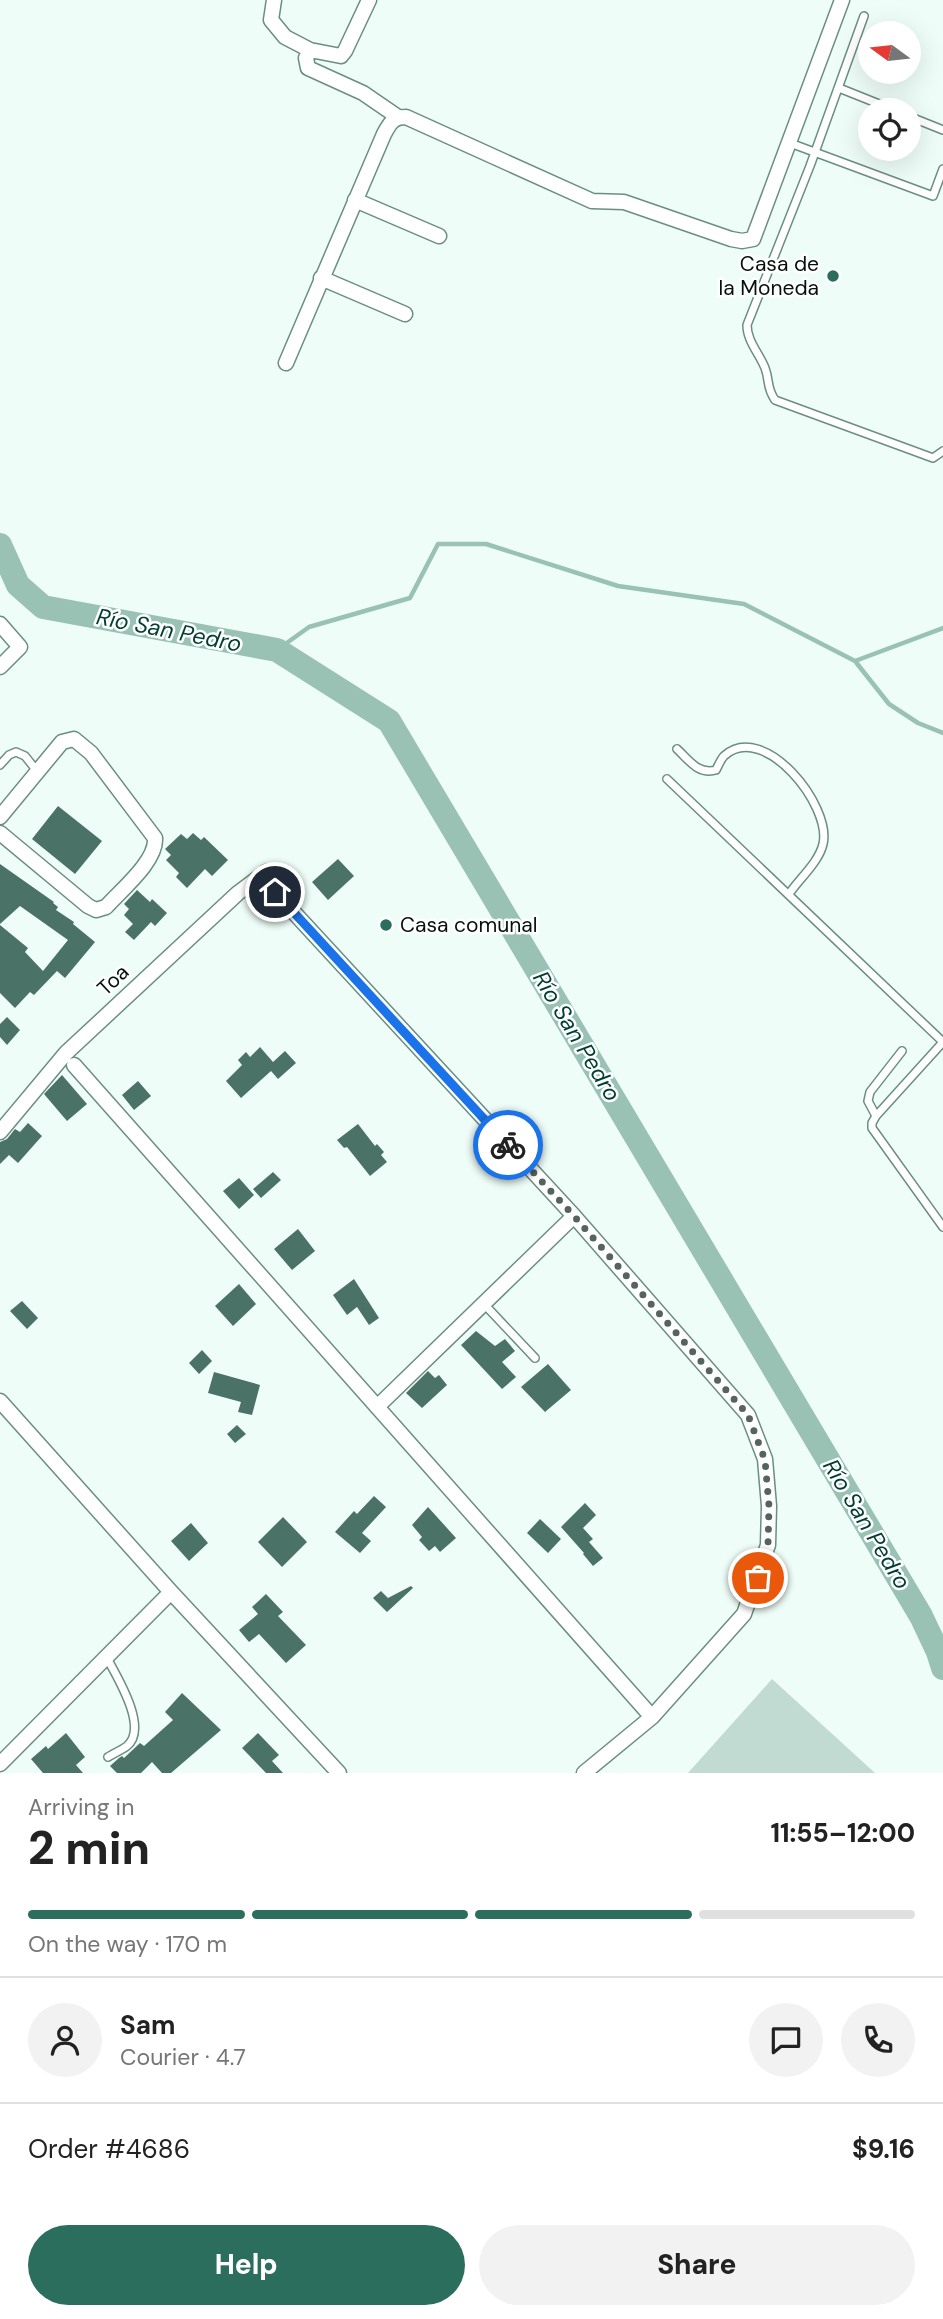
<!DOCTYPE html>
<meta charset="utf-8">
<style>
:root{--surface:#fff;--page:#f2f2f2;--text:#222;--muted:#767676;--line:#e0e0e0;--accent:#2c6e5e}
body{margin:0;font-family:"DM Sans",sans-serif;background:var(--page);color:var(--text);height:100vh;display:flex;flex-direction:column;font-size:26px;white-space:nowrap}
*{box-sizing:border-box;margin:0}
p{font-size:23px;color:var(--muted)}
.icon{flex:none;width:38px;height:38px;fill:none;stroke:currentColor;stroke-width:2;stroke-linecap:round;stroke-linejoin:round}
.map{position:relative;height:1773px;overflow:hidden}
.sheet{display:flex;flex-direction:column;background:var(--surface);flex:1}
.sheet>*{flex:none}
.needle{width:46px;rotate:285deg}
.fabs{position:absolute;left:858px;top:21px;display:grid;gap:14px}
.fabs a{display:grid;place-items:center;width:63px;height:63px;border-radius:50%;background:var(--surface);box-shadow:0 7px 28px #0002;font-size:35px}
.pin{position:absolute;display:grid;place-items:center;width:60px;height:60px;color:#fff;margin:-30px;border:4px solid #fff;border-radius:50%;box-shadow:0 2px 7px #0007}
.courier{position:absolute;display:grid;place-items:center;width:70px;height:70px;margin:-35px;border:5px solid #1a73e8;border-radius:50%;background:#fff;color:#222;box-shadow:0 2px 9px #0007}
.summary em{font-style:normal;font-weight:800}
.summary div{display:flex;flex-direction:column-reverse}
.summary{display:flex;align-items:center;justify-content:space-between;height:119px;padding:0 28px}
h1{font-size:46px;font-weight:800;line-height:52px}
.bar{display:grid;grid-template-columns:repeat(4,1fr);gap:10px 7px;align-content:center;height:84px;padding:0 28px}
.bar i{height:9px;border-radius:5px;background:var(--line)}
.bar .active{background:var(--accent)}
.bar p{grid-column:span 4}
.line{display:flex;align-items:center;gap:18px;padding:0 28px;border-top:2px solid var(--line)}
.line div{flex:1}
.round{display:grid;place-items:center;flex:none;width:74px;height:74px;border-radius:37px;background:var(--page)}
.cta{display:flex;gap:14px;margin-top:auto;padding:14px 28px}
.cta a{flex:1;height:80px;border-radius:42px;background:var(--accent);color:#fff;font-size:28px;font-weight:800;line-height:80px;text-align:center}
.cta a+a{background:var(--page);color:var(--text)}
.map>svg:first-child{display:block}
.green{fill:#c1dad2}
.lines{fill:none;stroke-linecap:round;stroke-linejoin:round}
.stream{stroke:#99c2b5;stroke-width:4.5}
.river{stroke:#99c2b5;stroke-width:24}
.building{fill:#4b7267}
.lane-casing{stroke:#6b8e83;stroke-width:10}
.street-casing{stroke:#6b8e83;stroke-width:17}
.lane{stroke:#fff;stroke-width:7}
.street{stroke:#fff;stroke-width:14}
.done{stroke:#56645f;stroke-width:7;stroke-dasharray:0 12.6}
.route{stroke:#1a73e8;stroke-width:9}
.poi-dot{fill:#2c6e5e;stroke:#fff;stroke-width:2.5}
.labels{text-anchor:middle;stroke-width:5;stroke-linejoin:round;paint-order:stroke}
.poi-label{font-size:21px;fill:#04110d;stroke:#fff;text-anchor:end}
.street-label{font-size:21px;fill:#04110d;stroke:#fff}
.water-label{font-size:23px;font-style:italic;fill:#013f32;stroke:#fff}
</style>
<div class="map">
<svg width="943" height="1773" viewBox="0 0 943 1773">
<rect width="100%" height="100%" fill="#eefdf8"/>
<path class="green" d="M 772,1679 L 875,1773 L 688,1773 Z"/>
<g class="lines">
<path class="stream" d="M 277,650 L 309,627 L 410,598 L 438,544 L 486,544 L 618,586 L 744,604 L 855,661 L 889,704 L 918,723 L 943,733
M 855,661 L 943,628"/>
<path class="river" d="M 0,545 L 18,585 L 43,607 L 277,650 L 389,721 L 921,1616 L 938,1652 L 943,1668"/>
</g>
<path class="building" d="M 58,806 L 102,841 L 75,874 L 32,839 Z
M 193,833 L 201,840 L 204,837 L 228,860 L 212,876 L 205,869 L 187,888 L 176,877 L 179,873 L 166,860 L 171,855 L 165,849 L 181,834 L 187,839 Z
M 338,859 L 354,876 L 328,900 L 312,882 Z
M 0,864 L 54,902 L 53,903 L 58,907 L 56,910 L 74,922 L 73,924 L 95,942 L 65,978 L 57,971 L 34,995 L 30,992 L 15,1008 L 0,993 L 0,925 L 28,948 L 25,952 L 43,971 L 68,940 L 20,906 L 0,924 Z
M 137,890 L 150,902 L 152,899 L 167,913 L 155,926 L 151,922 L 134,940 L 125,932 L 133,924 L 124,915 L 129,909 L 124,904 Z
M 7,1017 L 20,1030 L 7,1045 L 0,1037 L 0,1024 Z
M 260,1047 L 273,1062 L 285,1051 L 296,1063 L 278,1079 L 271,1071 L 241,1098 L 226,1081 L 242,1065 L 238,1060 L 246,1052 L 250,1057 Z
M 62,1075 L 87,1104 L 67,1121 L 44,1094 Z
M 138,1081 L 151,1096 L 134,1110 L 122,1095 Z
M 28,1123 L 42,1136 L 18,1163 L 9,1155 L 0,1164 L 0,1142 L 7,1139 L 15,1129 L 20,1132 Z
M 358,1124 L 375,1146 L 377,1144 L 384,1152 L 381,1155 L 387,1162 L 370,1176 L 347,1147 L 344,1148 L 337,1140 Z
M 273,1172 L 281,1180 L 261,1198 L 253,1189 Z
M 239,1178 L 254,1195 L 239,1209 L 223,1191 Z
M 298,1229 L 315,1251 L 292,1270 L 274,1249 Z
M 354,1279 L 379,1318 L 369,1325 L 357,1307 L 347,1315 L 333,1295 Z
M 239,1284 L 256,1304 L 233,1326 L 215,1306 Z
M 22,1301 L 38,1318 L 27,1329 L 10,1311 Z
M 476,1331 L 495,1346 L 505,1339 L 515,1351 L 502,1362 L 516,1377 L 502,1389 L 461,1345 Z
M 202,1350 L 212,1361 L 199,1374 L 189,1363 Z
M 548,1364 L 571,1390 L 545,1412 L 521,1387 Z
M 428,1371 L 435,1378 L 439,1375 L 447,1385 L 422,1408 L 406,1393 Z
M 214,1372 L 260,1385 L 252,1415 L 238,1412 L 241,1402 L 208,1393 Z
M 237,1425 L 246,1434 L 235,1443 L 227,1434 Z
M 374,1496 L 386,1507 L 362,1533 L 371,1541 L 360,1553 L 335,1532 L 354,1511 L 357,1514 Z
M 585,1503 L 596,1515 L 583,1528 L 593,1539 L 589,1542 L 603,1558 L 593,1566 L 583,1554 L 584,1553 L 561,1527 Z
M 428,1507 L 456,1538 L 440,1552 L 435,1546 L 429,1551 L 419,1540 L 422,1537 L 412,1525 Z
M 283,1517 L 307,1542 L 282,1567 L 258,1542 Z
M 540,1519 L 561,1539 L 548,1553 L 527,1533 Z
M 191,1523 L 208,1543 L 189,1561 L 171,1541 Z
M 411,1586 L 413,1588 L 387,1612 L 373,1598 L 381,1591 L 388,1598 Z
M 266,1594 L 283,1612 L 278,1616 L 306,1645 L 286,1663 L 259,1634 L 249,1642 L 239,1630 L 258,1614 L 252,1607 Z
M 182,1693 L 221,1730 L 171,1773 L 162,1773 L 152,1762 L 141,1773 L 117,1773 L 110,1766 L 119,1758 L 122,1756 L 124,1758 L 140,1743 L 144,1746 L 173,1720 L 165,1712 Z
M 66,1733 L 85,1757 L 76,1765 L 83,1773 L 43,1773 L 31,1759 L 46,1746 L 48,1749 Z
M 258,1733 L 279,1755 L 272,1761 L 283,1773 L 266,1773 L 242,1748 Z"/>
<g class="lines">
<defs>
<path id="lane" d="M 864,16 L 810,166 L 747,325 C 747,341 759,353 765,368 C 770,381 766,387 775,400 L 933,458 L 943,451
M 839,88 L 894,110
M 908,116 L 943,130
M 790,143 L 933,196 L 943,169
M 677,749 C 689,760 698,775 716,770 C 718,766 721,759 724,756 C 764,720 832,806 823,844 C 819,862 799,879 789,894
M 0,765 L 9,755 L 16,752 L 25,756 L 37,771
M 667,779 L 943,1042
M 943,1042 L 876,1116 L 872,1123 L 872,1128 L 943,1227
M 876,1116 L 868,1101 L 870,1092 L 902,1051
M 484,1304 L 535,1358
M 107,1658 C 117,1677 149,1728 127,1746 C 122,1750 114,1753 108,1757"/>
<path id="street" d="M 274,0 L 271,20 L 285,37 L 310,50 L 306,58 L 308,68 L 363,93 L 398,117
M 310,50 L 341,56 L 345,51 L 369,0
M 355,200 L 439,236
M 321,278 L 405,314
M 286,363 L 384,134 C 390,123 393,117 406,117 L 592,201 L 624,202 L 731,239 L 742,241 L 753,239 L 842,0
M 0,624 L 20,647 L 0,667
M 0,817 L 62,742 L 74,739 L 91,753 L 155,838 C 157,861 121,890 106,907 L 96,910 L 88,906 L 0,833
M 275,892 L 574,1216 L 748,1415 L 765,1459 L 769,1506 L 768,1545 L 744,1614 L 652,1717 L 584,1773
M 74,1065 L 652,1717
M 0,1132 L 66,1053 L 238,893 L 266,872
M 0,1401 L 171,1592 L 339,1773
M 377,1407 L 574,1216
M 0,1764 L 171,1592"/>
</defs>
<use href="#lane" class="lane-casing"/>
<use href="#street" class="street-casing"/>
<use href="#lane" class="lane"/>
<use href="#street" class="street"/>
</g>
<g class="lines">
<path class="done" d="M 508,1145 L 574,1216 L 748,1415 L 765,1460 L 769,1506 L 768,1545 L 758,1578"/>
<path class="route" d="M 275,892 L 508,1145"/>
</g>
<g class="poi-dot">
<circle cx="833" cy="276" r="7"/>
<circle cx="386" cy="925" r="7"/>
</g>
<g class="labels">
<g class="poi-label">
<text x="819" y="271">Casa de<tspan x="819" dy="24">la Moneda</tspan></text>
<text x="400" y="932" text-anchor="start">Casa comunal</text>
</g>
<g class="street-label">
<text transform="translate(113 980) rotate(-43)" y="7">Toa</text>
</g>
<g class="water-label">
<text transform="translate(169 630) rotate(11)" y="8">Río San Pedro</text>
<text transform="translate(577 1036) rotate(59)" y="8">Río San Pedro</text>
<text transform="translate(867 1524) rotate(59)" y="8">Río San Pedro</text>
</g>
</g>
</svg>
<div class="fabs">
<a><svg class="needle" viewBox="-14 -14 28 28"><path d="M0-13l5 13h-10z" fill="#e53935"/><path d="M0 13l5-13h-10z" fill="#767676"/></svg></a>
<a><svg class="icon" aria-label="locate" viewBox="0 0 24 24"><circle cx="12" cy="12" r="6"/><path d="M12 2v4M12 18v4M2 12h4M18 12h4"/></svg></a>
</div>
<div class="pin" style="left:758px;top:1578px;background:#ea580c"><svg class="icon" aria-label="bag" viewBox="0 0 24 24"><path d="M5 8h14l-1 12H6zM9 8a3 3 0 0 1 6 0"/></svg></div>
<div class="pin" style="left:275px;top:892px;background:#1f2937"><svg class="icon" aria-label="home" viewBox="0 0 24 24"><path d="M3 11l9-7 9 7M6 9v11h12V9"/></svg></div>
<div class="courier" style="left:508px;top:1145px"><svg class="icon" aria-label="bike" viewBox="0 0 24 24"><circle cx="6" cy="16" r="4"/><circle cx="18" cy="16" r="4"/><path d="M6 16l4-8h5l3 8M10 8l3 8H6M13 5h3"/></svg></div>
</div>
<section class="sheet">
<div class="summary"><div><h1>2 min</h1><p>Arriving in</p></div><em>11:55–12:00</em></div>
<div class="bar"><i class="active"></i><i class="active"></i><i class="active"></i><i></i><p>On the way · 170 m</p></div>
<div class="line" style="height:126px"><a class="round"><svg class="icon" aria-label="person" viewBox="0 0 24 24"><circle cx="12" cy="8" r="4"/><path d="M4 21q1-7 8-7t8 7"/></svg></a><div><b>Sam</b><p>Courier · 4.7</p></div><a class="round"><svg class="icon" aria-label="chat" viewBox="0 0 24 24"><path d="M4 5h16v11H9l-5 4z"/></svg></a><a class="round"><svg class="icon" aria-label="phone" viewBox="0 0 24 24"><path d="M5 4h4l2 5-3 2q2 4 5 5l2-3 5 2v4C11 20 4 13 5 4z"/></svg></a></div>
<div class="line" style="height:91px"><div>Order #4686</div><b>$9.16</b></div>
<div class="cta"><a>Help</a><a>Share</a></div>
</section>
